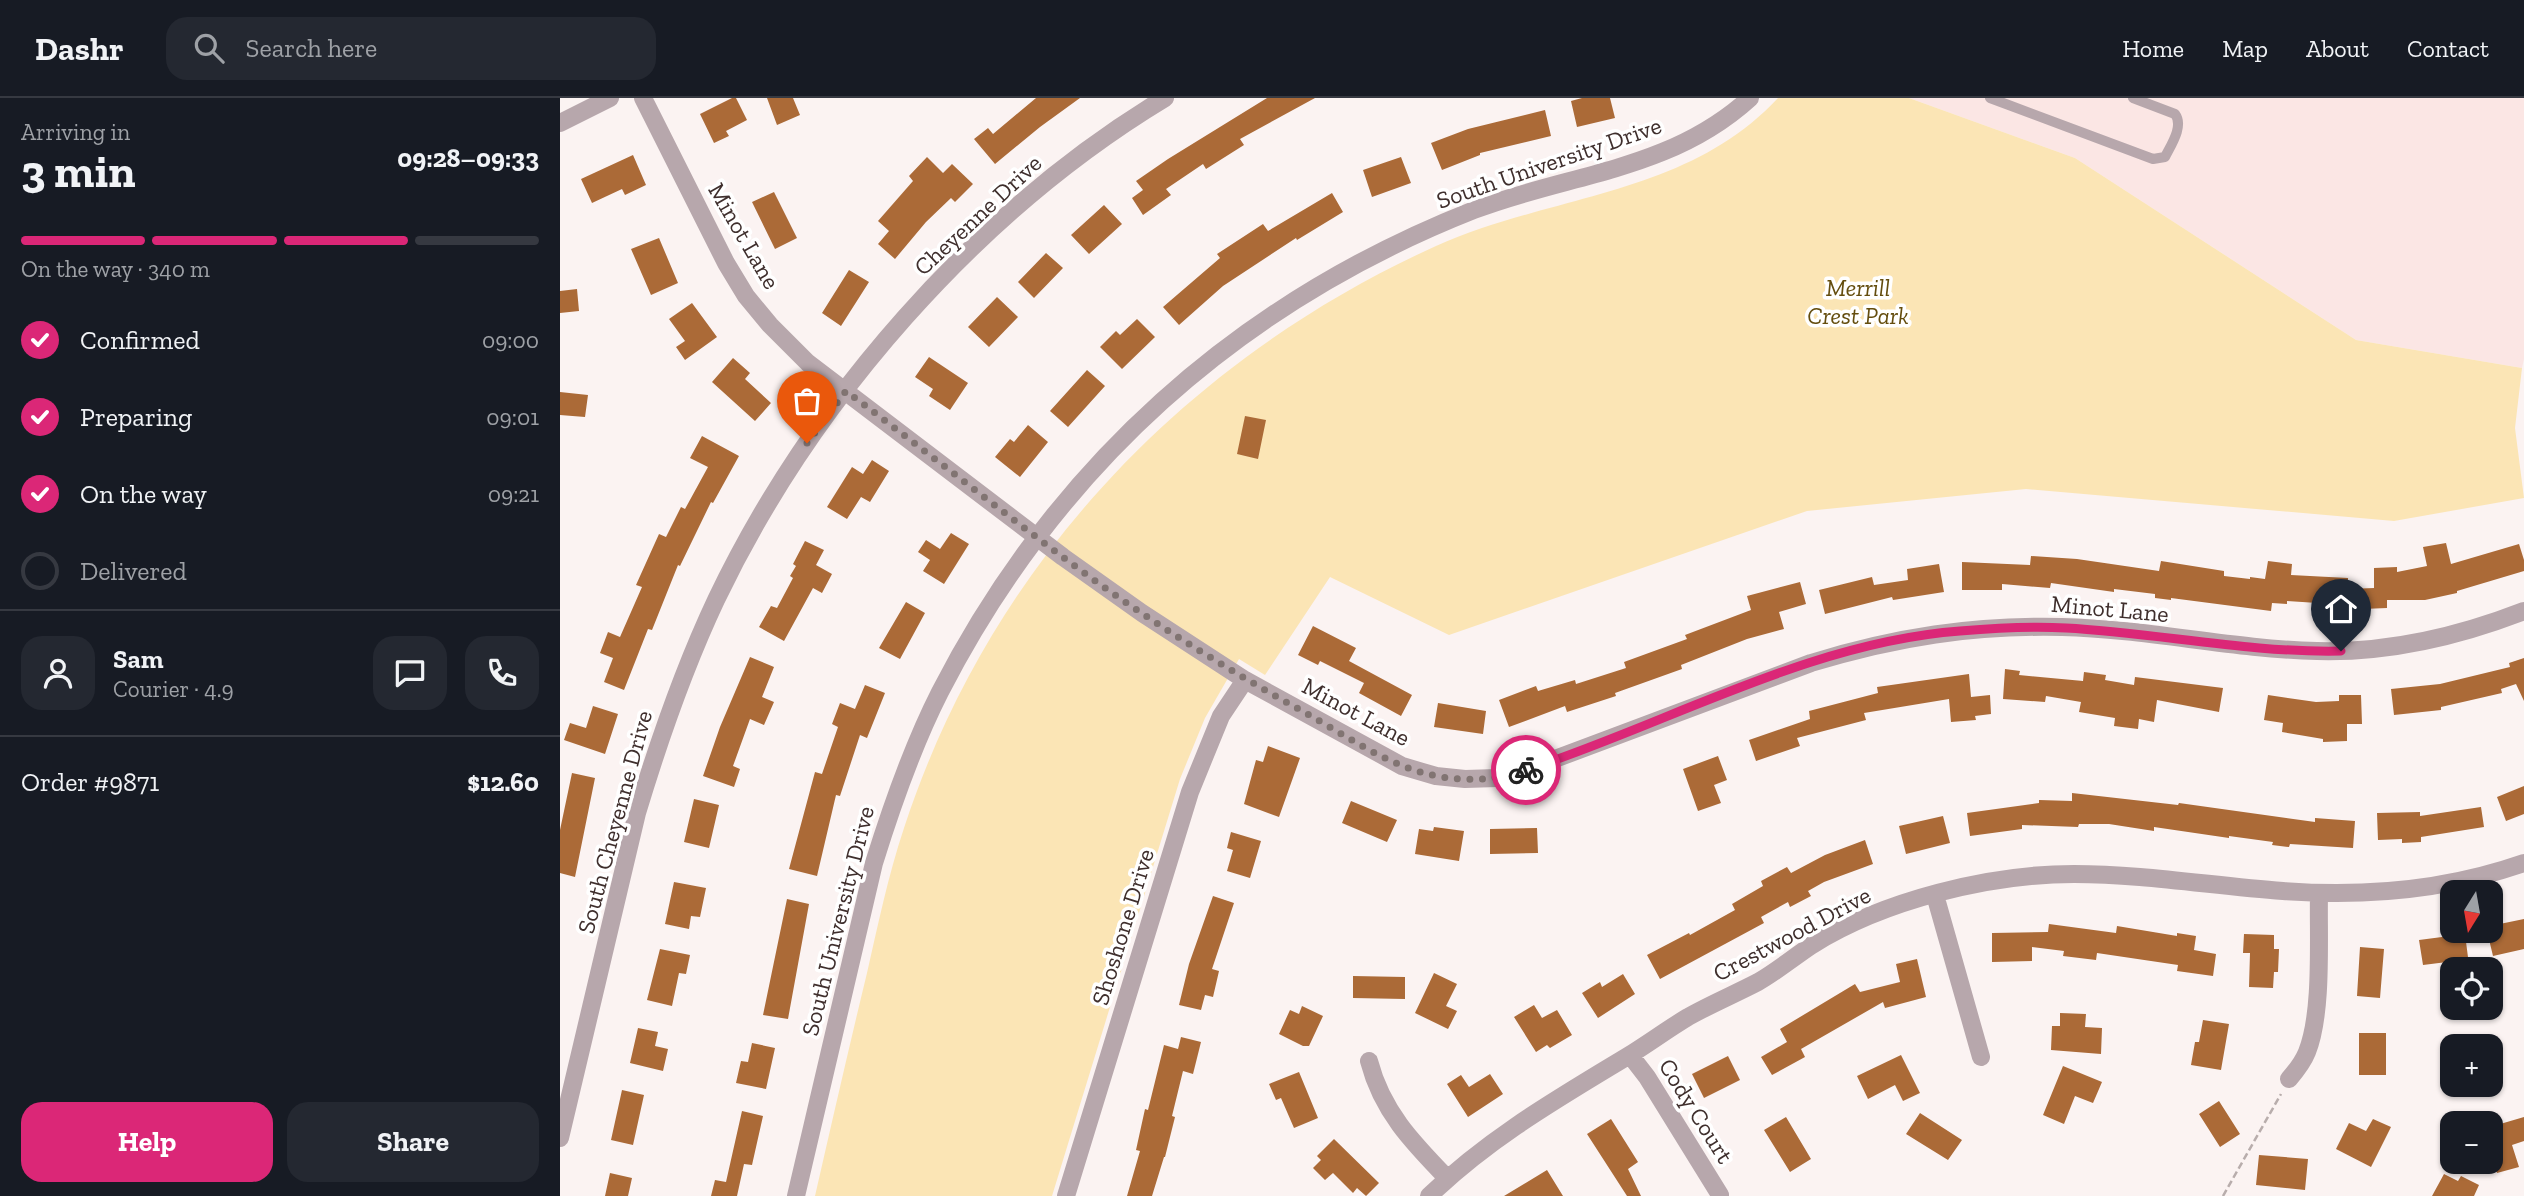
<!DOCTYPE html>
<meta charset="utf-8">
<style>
:root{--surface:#171b24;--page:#242831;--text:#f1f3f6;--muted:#9ea1a6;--line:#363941;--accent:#db2777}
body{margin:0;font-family:"Zilla Slab",serif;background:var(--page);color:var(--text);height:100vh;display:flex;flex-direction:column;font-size:26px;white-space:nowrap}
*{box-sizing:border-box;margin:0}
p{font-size:23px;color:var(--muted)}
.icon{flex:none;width:38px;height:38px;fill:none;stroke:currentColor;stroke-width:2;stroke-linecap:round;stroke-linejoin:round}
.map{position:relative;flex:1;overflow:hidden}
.panel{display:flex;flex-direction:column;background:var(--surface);width:560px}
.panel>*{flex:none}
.needle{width:46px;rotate:191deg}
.buttons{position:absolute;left:1880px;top:782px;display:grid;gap:14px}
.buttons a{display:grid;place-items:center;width:63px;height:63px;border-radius:14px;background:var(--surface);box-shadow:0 2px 5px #0004;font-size:35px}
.pin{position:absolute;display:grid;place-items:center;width:60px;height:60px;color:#fff;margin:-72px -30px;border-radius:50% 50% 50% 0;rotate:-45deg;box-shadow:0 0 7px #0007}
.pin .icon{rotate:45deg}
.courier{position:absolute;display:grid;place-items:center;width:70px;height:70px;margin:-35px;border:5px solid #db2777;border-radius:50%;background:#fff;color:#222;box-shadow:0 2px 9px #0007}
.head em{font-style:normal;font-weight:700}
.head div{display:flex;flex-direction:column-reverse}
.head{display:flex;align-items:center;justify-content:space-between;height:119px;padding:0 21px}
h1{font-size:46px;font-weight:700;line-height:52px}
.bar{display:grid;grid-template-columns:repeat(4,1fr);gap:10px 7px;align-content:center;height:84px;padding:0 21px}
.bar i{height:9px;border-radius:5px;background:var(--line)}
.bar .active{background:var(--accent)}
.bar p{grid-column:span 4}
.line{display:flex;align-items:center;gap:18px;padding:0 21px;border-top:2px solid var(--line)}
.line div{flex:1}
.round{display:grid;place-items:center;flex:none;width:74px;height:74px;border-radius:21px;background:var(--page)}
ol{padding:0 21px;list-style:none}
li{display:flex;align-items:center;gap:21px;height:77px}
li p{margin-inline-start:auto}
li .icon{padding:7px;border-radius:50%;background:var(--accent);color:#fff;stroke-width:4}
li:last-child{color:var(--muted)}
li i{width:38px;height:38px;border:4px solid var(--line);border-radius:50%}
.primary-button{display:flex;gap:14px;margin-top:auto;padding:14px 21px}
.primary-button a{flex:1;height:80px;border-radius:21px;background:var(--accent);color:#fff;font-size:28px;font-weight:700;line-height:80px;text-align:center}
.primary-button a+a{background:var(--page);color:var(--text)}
header{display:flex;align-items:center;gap:42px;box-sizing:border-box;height:98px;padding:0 35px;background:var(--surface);border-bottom:2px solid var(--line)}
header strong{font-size:33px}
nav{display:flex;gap:38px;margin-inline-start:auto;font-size:24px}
.search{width:490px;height:63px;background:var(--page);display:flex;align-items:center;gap:18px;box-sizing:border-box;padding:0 24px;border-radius:21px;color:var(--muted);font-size:26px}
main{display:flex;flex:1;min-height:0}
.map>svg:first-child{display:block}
.built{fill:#fbe6e4}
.green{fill:#fbe5b5}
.building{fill:#ab6a37}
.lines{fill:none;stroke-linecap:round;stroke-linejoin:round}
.path{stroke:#b8adac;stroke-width:2.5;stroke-dasharray:7 3.5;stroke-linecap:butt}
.service{stroke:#b7a7ac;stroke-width:10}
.minor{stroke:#b7a7ac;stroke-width:18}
.done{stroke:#817472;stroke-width:7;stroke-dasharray:0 12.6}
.route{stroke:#db2777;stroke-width:9}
.labels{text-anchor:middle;stroke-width:7;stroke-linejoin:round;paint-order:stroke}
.street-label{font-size:24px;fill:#3f2f2d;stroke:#fff}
.park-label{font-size:24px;font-style:italic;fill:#644d0e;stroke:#fff}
</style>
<header>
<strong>Dashr</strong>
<div class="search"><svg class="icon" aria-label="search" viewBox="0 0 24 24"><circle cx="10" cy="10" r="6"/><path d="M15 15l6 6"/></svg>Search here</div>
<nav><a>Home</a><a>Map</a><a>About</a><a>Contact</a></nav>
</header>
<main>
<section class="panel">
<div class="head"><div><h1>3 min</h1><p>Arriving in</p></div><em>09:28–09:33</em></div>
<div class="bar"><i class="active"></i><i class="active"></i><i class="active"></i><i></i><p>On the way · 340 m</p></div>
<ol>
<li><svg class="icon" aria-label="check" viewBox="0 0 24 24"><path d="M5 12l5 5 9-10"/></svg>Confirmed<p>09:00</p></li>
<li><svg class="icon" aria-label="check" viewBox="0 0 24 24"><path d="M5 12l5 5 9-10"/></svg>Preparing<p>09:01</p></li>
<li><svg class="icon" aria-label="check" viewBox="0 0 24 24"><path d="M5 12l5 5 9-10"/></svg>On the way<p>09:21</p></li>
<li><i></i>Delivered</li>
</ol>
<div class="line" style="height:126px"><a class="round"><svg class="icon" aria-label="person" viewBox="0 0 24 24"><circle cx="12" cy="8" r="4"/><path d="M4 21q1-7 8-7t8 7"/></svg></a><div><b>Sam</b><p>Courier · 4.9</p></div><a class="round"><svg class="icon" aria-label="chat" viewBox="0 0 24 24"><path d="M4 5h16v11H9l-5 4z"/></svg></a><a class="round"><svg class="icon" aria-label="phone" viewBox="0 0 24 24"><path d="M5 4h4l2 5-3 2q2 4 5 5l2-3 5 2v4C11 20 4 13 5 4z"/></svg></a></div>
<div class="line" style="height:91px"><div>Order #9871</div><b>$12.60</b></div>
<div class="primary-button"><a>Help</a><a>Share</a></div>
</section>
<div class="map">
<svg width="1964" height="1098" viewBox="0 0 1964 1098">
<rect width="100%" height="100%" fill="#fbf3f2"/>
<path class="built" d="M 1349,0 L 1964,0 L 1964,261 L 1962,270 L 1796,242 L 1515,60 Z"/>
<path class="green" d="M 1218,0 L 1349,0 L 1515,60 L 1796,242 L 1962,270 L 1955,330 L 1964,400 L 1834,423 L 1466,391 L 1247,413 L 889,537 L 770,479 L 705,577 L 679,561 L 645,620 L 620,681 L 492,1098 L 255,1098 C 272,1024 289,949 307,875 C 318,827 328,778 344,730 C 430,467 624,262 876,148 C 992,96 1127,98 1218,0 Z"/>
<path class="building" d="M 172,0 L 176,0 L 187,22 L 166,33 L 169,38 L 154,45 L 140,16 Z
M 207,0 L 233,0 L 240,17 L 217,27 Z
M 476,0 L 520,0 L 480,29 L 435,66 L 414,41 L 428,30 L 433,36 Z
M 707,0 L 755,0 L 680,41 L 684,47 L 646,71 L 643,66 L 606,91 L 611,97 L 583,117 L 572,100 L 583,92 L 576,83 L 608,61 Z
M 1022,0 L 1050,0 L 1055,20 L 1017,29 L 1011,3 Z
M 985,12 L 991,38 L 920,55 L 920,57 L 882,72 L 871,45 L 908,31 Z
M 73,57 L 86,87 L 65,97 L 62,91 L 32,105 L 21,81 Z
M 367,59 L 383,75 L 392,66 L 413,86 L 395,104 L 391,100 L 366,124 L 335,161 L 318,146 L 329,133 L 318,123 L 353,83 L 349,78 Z
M 841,59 L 851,85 L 812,99 L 803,72 Z
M 214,94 L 237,140 L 215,151 L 192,104 Z
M 772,95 L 783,114 L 737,142 L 736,140 L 663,188 L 619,227 L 603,209 L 660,160 L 657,156 L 703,126 L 708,133 Z
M 544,107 L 562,126 L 529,156 L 511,137 Z
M 99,140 L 118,185 L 91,197 L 71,151 Z
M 486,155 L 503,170 L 474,200 L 458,184 Z
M 289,172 L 309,184 L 281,228 L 262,215 Z
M 17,191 L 19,213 L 0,215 L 0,193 Z
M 437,199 L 458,219 L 429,249 L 408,229 Z
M 132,205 L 157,239 L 125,262 L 116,249 L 125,243 L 109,221 Z
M 577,221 L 595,239 L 562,271 L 540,249 L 556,233 L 560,237 Z
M 369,259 L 408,285 L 390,312 L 369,298 L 373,291 L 355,279 Z
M 173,260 L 190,275 L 185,281 L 211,305 L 195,323 L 152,284 Z
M 527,272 L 545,288 L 508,329 L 490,313 Z
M 0,294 L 28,297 L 25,319 L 0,317 Z
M 685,318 L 706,322 L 698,361 L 677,356 Z
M 468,327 L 488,344 L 460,379 L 435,359 L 450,341 L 454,344 Z
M 142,338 L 179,358 L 153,405 L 151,404 L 120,468 L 118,467 L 92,532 L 88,531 L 64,592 L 44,584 L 53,560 L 40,555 L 48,534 L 60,539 L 82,489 L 76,487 L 99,436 L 106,439 L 121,409 L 125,411 L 148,369 L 130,360 Z
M 312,362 L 329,373 L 310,404 L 301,399 L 287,421 L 267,409 L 292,369 L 303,376 Z
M 391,435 L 409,446 L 384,486 L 363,473 L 370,462 L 358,454 L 366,442 L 380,451 Z
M 245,443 L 264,452 L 256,467 L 272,476 L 262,495 L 253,490 L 224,543 L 199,529 L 211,508 L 217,510 L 233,480 L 230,478 L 236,468 L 233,466 Z
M 1886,445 L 1891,466 L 1959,446 L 1964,462 L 1964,473 L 1897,493 L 1897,495 L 1865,502 L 1827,502 L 1827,510 L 1803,511 L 1803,508 L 1727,503 L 1727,506 L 1712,505 L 1711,513 L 1611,500 L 1611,502 L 1595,500 L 1595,496 L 1554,491 L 1554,494 L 1491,485 L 1490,490 L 1442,486 L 1442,492 L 1402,492 L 1402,464 L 1470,467 L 1471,458 L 1517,461 L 1599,473 L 1601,463 L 1664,473 L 1664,478 L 1690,481 L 1690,479 L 1705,481 L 1708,463 L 1732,466 L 1731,477 L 1788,480 L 1788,491 L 1814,490 L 1814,470 L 1837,469 L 1837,474 L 1867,468 L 1863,449 Z
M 1379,466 L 1384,494 L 1333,502 L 1332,499 L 1265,516 L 1259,492 L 1312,479 L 1314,487 L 1348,482 L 1347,471 Z
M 1240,484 L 1246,506 L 1219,514 L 1224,531 L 1187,541 L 1121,567 L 1122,571 L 1055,595 L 1056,598 L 1007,614 L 1005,608 L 949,629 L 939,602 L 976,588 L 978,593 L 1015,582 L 1016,586 L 1066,570 L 1064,564 L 1127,541 L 1125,537 L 1191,512 L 1187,498 Z
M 346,504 L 365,515 L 340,561 L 319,550 Z
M 753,528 L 796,550 L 789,563 L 852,597 L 841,618 L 799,595 L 804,585 L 760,563 L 758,567 L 738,557 Z
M 190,559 L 214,569 L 202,599 L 214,604 L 204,627 L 190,621 L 173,668 L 180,671 L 174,689 L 143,678 L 160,629 Z
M 1964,560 L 1964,603 L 1956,586 L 1941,591 L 1942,595 L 1881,609 L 1881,612 L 1834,617 L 1831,591 L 1880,586 L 1950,569 L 1949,565 Z
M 1445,571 L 1460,573 L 1459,577 L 1523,583 L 1524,574 L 1546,577 L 1545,582 L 1574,587 L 1575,579 L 1663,590 L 1659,614 L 1597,602 L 1594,624 L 1579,621 L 1578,631 L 1554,628 L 1555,620 L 1519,614 L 1521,604 L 1486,598 L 1485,604 L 1443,601 Z
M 1409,576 L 1411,599 L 1430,597 L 1431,616 L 1415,618 L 1416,622 L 1391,624 L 1389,601 L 1304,615 L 1306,622 L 1237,640 L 1240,648 L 1196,663 L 1189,642 L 1250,621 L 1249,613 L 1318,595 L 1317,589 Z
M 305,587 L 325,595 L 307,640 L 300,637 L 280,698 L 276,697 L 257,778 L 229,771 L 255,674 L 262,676 L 278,629 L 272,626 L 280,605 L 295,611 Z
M 1708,597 L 1756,604 L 1779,603 L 1779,597 L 1801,597 L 1802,626 L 1787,626 L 1787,643 L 1763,644 L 1763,641 L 1722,634 L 1723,625 L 1704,622 Z
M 878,605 L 926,613 L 923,636 L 874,629 Z
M 33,608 L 58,616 L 45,656 L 4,642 L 10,625 L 26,630 Z
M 708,648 L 740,660 L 719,719 L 684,706 L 696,662 L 703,664 Z
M 1158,658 L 1167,682 L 1154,687 L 1161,705 L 1138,713 L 1123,671 Z
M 12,675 L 35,680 L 15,779 L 0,775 L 0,732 Z
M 1964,688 L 1964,716 L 1946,723 L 1937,699 Z
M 1512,695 L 1618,707 L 1619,705 L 1755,724 L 1755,720 L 1795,723 L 1793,750 L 1730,746 L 1729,749 L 1712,747 L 1713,744 L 1669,738 L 1669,740 L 1594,729 L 1594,733 L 1549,726 L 1519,726 L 1518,729 L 1462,727 L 1462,731 L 1410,738 L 1407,715 L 1479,705 L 1479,702 L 1512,703 Z
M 134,701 L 159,707 L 149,750 L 124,744 Z
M 791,703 L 837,722 L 827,744 L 782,725 Z
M 1921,709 L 1924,729 L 1861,739 L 1861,744 L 1842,745 L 1842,741 L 1818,742 L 1817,715 L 1860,714 L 1860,718 Z
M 1383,718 L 1390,745 L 1346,756 L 1339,728 Z
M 874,729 L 904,733 L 899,763 L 855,756 L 859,731 L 873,733 Z
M 977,730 L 978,755 L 930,756 L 930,731 Z
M 671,734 L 701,743 L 690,780 L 667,773 L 673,752 L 667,750 Z
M 1305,742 L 1313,766 L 1264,784 L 1248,793 L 1251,798 L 1230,809 L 1228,804 L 1201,819 L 1204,825 L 1100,881 L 1087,857 L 1129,835 L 1130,837 L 1175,812 L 1172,806 L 1203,788 L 1201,783 L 1227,769 L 1231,775 L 1265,757 Z
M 114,784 L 146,790 L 140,819 L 131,818 L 129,831 L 105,826 Z
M 653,798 L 674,805 L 652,871 L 659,873 L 653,899 L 645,897 L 641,912 L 619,907 L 629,866 Z
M 227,801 L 249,806 L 228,921 L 203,917 Z
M 1964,821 L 1964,851 L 1933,858 L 1927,833 L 1930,833 L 1930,828 Z
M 1489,826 L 1556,835 L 1557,828 L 1617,838 L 1617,835 L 1636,838 L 1634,852 L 1656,856 L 1653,878 L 1617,873 L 1618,867 L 1537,855 L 1536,862 L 1503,858 L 1504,853 L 1472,849 L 1472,863 L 1432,864 L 1432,835 L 1488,834 Z
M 1684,836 L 1714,837 L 1714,851 L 1719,851 L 1718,874 L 1714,874 L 1713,890 L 1689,889 L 1690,855 L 1683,855 Z
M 1905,836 L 1909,867 L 1888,870 L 1887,864 L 1863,867 L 1859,842 Z
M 1800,849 L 1824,851 L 1820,900 L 1797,898 Z
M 100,851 L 130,857 L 126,876 L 119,875 L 112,908 L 87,902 Z
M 1357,861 L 1366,899 L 1325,910 L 1323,904 L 1241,951 L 1245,959 L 1212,977 L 1201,959 L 1227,944 L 1220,931 L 1295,886 L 1300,894 L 1340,884 L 1336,866 Z
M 874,875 L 897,886 L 886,908 L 897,913 L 888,931 L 855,915 Z
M 1063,876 L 1075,896 L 1038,920 L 1022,895 L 1040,884 L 1042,889 Z
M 793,878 L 845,879 L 845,901 L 793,900 Z
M 974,907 L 982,920 L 997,912 L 1012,937 L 990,950 L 987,947 L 976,954 L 954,919 Z
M 742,908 L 763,918 L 749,948 L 743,948 L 719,936 L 730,912 L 739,916 Z
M 1500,915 L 1526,916 L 1525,929 L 1542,930 L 1541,956 L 1491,952 L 1492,928 L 1500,928 Z
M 1643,922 L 1669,926 L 1661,972 L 1631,967 L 1635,944 L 1639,944 Z
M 78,930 L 98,934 L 95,948 L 108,951 L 103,973 L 70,965 Z
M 1799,935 L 1826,935 L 1826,977 L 1799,977 Z
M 621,939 L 641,944 L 633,976 L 623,973 L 612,1018 L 615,1019 L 605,1059 L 604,1059 L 592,1098 L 567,1098 L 580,1053 L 576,1052 L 585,1011 L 588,1012 L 604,947 L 618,951 Z
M 192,945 L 215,950 L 206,991 L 176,985 L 181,963 L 188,964 Z
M 1341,957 L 1360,995 L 1343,1003 L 1335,987 L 1308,1001 L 1297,978 Z
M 1168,958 L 1180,982 L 1144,1000 L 1132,976 Z
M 1503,968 L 1542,984 L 1533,1005 L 1515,998 L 1504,1026 L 1483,1017 Z
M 739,974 L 758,1020 L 734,1030 L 721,1000 L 716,1002 L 709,986 Z
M 930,976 L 943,996 L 908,1019 L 887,986 L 901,977 L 909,989 Z
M 62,992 L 84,997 L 73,1047 L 51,1042 Z
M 1659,1003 L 1680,1036 L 1660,1049 L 1639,1016 Z
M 182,1013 L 203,1018 L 192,1067 L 184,1066 L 177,1098 L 151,1098 L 155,1082 L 166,1084 Z
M 1360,1015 L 1402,1042 L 1388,1062 L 1346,1036 Z
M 1226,1019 L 1251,1061 L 1230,1074 L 1204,1032 Z
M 1964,1019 L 1964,1043 L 1952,1047 L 1959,1069 L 1937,1075 L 1930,1052 L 1934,1050 L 1930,1029 Z
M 1051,1021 L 1078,1064 L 1068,1071 L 1081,1098 L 1067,1098 L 1027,1036 Z
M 1813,1021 L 1831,1029 L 1811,1069 L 1776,1051 L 1789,1025 L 1806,1033 Z
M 774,1041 L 819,1085 L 806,1098 L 797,1090 L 793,1095 L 773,1075 L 765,1082 L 753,1070 L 761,1062 L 757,1058 Z
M 1699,1057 L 1748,1061 L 1745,1092 L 1696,1087 Z
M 987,1072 L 1003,1098 L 944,1098 Z
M 50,1075 L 72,1080 L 68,1098 L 45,1098 Z
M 1884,1076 L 1898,1083 L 1901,1078 L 1919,1087 L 1914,1098 L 1872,1098 Z"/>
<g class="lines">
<path class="path" d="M 1663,1098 L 1721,996"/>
<path class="service" d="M 1430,0 L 1593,61 L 1605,59 C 1611,47 1624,28 1615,16 L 1573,0"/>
<path class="minor" d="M 83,0 L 166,165 L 186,198 L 210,227 L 248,265 L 503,459 L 582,515 L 685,582 L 842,668 L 876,678 L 905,681 L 937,680 L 960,674 L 1251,565 C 1336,539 1413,527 1502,529 C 1587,531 1672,551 1757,553 C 1829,555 1897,539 1964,513
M 0,25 L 50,0
M 1375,797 L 1421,959
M 1070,957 L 1087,979 L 1160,1097
M 809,963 C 822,1013 852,1044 887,1080
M 1729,981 C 1736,973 1743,964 1747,954 C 1763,914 1758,839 1759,795
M 0,1040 L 77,715 C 99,642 124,570 156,502 C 251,303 416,114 605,0
M 236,1098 L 314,765 C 332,707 352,649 380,594 C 496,368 678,205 914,112 C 1010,75 1110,73 1190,0
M 506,1098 L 630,694 L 661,618 L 685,582
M 869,1098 C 929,1040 997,1001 1068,958 C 1089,945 1108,931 1128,919 C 1151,906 1175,896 1198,884 C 1217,873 1234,859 1252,847 C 1324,802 1430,776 1514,776 C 1584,776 1653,788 1723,793 C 1804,799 1887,792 1964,765"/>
</g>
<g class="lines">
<path class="done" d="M 247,345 L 286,293 C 359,348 431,405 504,460 C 580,517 661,568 744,614 C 787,638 829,669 877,678 C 907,684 937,682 966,672"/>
<path class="route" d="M 966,672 C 1107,626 1250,544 1400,533 C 1435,530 1471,528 1506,530 C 1598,535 1689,555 1781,553"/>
</g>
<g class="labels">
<g class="street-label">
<text transform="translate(989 65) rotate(-19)" y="8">South University Drive</text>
<text transform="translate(418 117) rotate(-43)" y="8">Cheyenne Drive</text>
<text transform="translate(184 138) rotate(60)" y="8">Minot Lane</text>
<text transform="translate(1550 511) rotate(5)" y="8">Minot Lane</text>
<text transform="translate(796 614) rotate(28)" y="8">Minot Lane</text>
<text transform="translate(55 724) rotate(-75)" y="8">South Cheyenne Drive</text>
<text transform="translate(278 823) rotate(-76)" y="8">South University Drive</text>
<text transform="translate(563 829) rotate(-73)" y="8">Shoshone Drive</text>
<text transform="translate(1232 836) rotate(-28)" y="8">Crestwood Drive</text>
<text transform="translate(1136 1013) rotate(58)" y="8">Cody Court</text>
</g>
<g class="park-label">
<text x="1298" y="198">Merrill<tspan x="1298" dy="28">Crest Park</tspan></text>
</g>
</g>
</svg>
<div class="buttons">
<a><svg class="needle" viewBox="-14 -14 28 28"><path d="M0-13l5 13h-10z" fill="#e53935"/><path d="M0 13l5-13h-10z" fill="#9ea1a6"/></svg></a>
<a><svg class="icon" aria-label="locate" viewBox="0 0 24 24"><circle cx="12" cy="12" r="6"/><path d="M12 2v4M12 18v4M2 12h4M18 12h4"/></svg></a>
<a>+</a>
<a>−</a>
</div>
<div class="pin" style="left:247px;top:345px;background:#ea580c"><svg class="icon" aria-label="bag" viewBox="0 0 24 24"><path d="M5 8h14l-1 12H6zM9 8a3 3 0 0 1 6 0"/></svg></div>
<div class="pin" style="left:1781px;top:553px;background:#1f2937"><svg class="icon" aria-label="home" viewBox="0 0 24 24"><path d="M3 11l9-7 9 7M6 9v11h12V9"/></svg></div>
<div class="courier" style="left:966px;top:672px"><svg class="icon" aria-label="bike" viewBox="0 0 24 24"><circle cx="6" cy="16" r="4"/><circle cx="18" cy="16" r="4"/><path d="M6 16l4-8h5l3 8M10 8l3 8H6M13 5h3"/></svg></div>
</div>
</main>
